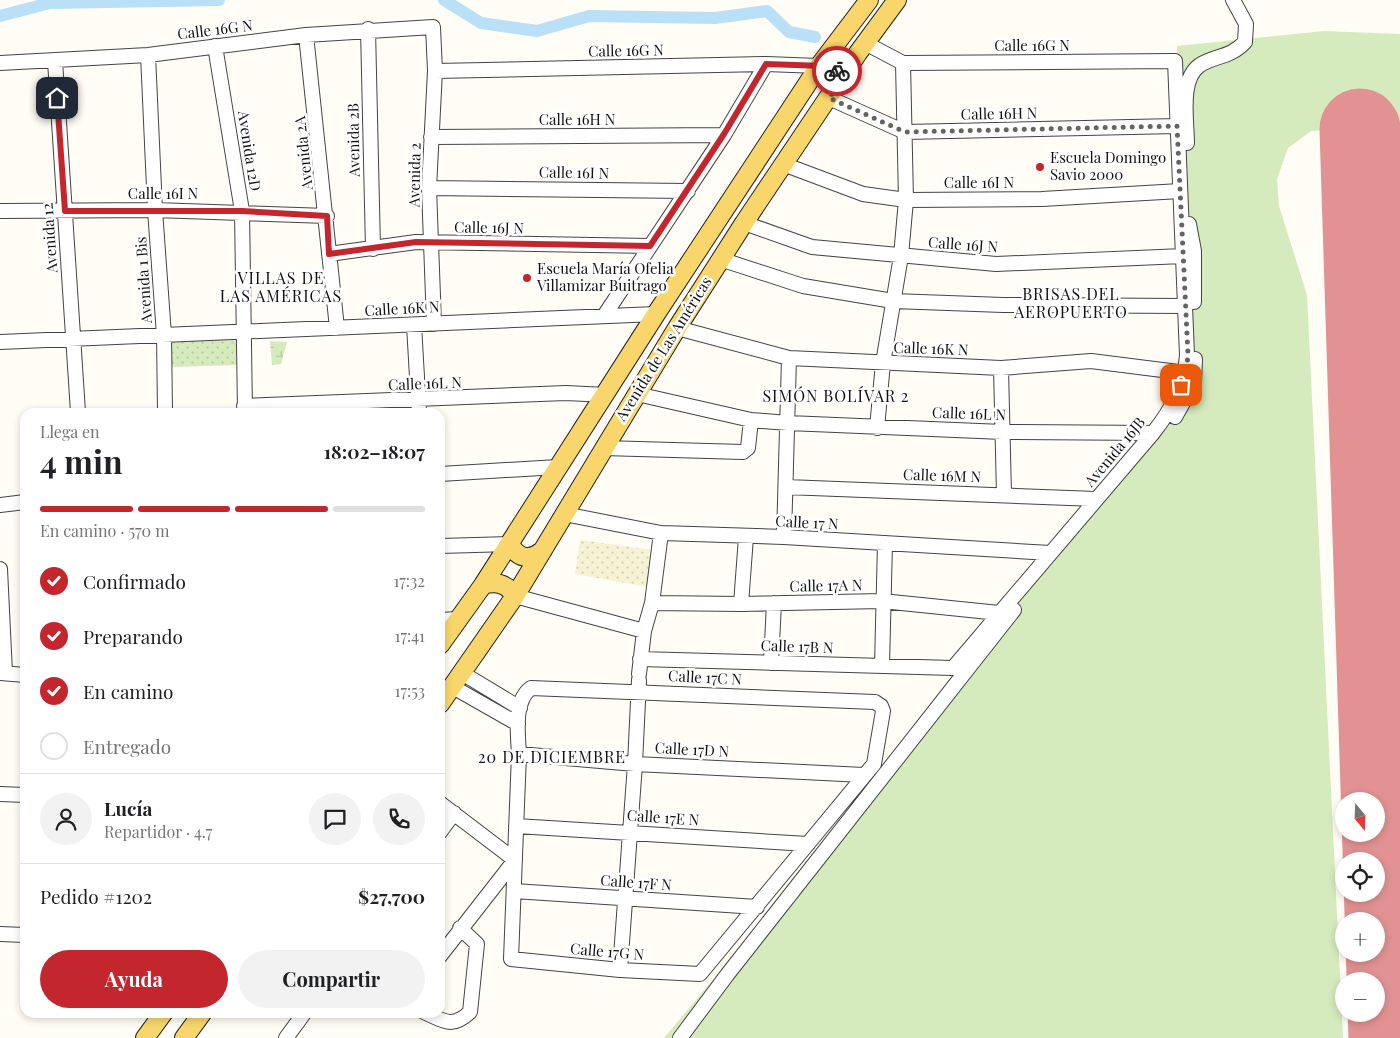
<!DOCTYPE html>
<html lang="es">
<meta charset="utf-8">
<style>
:root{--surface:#fff;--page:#f2f2f2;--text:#202124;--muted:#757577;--line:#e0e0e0;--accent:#c4262e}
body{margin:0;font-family:"Playfair Display",serif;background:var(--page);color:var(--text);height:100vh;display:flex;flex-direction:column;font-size:19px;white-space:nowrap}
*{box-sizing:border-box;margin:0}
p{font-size:16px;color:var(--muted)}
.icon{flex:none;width:28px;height:28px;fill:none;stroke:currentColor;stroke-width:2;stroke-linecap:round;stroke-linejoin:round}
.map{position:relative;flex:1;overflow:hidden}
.details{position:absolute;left:20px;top:408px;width:425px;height:610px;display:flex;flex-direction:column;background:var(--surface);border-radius:15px;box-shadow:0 2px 8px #0003}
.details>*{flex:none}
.needle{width:32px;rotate:161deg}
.controls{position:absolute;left:1335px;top:792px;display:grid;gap:10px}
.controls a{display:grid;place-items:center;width:50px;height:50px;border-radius:50%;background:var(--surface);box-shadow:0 2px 8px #0003;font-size:25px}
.pin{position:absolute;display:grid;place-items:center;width:42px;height:42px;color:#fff;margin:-21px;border-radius:10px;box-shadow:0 2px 8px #0006}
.courier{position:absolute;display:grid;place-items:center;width:50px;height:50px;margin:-25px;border:4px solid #c4262e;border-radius:50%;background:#fff;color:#222;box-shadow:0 1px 6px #0007}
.overview em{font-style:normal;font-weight:700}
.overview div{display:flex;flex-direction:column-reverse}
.overview{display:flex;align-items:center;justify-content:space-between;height:85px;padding:0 20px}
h1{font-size:32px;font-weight:700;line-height:38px}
.bar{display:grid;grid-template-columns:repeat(4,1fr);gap:8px 5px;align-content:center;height:60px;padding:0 20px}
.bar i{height:6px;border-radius:4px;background:var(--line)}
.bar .active{background:var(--accent)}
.bar p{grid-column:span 4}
.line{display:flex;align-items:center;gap:12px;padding:0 20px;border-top:1px solid var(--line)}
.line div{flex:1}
.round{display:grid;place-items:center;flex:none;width:52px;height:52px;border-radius:26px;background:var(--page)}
ol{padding:0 20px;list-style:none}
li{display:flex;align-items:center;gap:15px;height:55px}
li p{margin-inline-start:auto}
li .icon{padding:5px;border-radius:50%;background:var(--accent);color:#fff;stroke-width:4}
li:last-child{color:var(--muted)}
li i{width:28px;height:28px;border:2px solid var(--line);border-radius:50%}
.button{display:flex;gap:10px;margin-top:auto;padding:10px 20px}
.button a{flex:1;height:58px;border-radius:30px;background:var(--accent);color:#fff;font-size:20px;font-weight:700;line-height:58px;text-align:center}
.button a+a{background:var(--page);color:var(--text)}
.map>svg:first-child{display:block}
.farmland{fill:url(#farmland-dots)}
.grass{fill:#d5ebbd}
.wetland{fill:url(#wetland-marsh)}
.park{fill:url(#park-dots)}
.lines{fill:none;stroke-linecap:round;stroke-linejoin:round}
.canal{stroke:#b9e0f7;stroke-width:12}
.runway{stroke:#e29292;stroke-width:81}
.minor-casing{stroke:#444;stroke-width:16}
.major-casing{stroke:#222;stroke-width:20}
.minor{stroke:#fff;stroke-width:14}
.major{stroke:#f9d66b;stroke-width:18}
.done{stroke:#646461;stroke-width:5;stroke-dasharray:0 9}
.route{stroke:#c4262e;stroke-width:6}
.poi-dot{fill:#c4262e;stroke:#fff;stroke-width:2}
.labels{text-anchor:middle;stroke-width:5;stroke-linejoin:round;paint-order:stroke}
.street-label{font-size:15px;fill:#111;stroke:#fff}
.poi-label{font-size:15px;fill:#111;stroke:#fff;text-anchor:start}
.neighbourhood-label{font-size:16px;letter-spacing:1px;fill:#111;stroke:#fff}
</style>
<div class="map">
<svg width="1400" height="1038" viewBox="0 0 1400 1038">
<defs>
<pattern id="farmland-dots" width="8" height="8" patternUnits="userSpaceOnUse" patternTransform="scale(1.25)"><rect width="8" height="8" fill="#f6f3d4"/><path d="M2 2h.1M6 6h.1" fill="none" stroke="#d2cfb5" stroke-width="1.8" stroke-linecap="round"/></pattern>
<pattern id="wetland-marsh" width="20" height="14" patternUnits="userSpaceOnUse" patternTransform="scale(1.25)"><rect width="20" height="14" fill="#d5ebbd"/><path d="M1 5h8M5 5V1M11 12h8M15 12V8" fill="none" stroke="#b6c8a1"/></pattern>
<pattern id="park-dots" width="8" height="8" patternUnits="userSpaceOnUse" patternTransform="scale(1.25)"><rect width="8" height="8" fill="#d5ebbd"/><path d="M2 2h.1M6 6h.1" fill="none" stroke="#b6c8a1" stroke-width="1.8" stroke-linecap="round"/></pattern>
</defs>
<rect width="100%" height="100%" fill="#fffdf5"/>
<path class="farmland" d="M 580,540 L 654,550 L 647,587 L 575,574 Z"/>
<path class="grass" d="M 1324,31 L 1400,34 L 1400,126 L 1311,131 L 1288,148 L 1277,179 L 1279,206 L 1307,295 L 1343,1038 L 664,1038 L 710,983 L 971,655 L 1115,482 L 1188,372 L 1177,46 Z"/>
<path class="wetland" d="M 270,341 L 287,342 L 281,364 L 272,365 Z"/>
<path class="park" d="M 240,338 L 238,365 L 170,367 L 170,342 Z"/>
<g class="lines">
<path class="canal" d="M 444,0 L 481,23 L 537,31 L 589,16 L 715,18 L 767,11 L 789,32 L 815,37
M 0,16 L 50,3 L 219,0"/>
<path class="runway" d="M 1360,129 L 1389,1038"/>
<defs>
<path id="minor" d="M 368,29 L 373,249
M 306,35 L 337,328
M 215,46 L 242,211 L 245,412
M 148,55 L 155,210 L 164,335 L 165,412
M 55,61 L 78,412
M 0,63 L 148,55 L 306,35 L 433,27 L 435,71 L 429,188 L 434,324
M 435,71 L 766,64 L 819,66
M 829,98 L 905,132 L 1177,126
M 431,137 L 724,135
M 1187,143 C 1187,121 1179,79 1200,65 C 1216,55 1230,58 1245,42 L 1246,24 L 1233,0
M 783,164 L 863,194 L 906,200 L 1042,199 L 1180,191
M 429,188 L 688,191
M 0,211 L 155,210 L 327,216
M 744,223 L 812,247 L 996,264 L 1183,256
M 1189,224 L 1194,251 L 1194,302
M 329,254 L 416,242 L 650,246
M 720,259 L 803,286 L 893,301 L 1003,305 L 1185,306
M 604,316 L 724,135 L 766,64
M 414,325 L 419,412
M 677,328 L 789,358 L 1001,368 L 1091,361 L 1186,373
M 0,342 L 656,314
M 1001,368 L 1004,495
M 637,394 L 751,420 L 788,423 L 1003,432 L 1153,433
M 244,406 L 566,393 L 606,395
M 1175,417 L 1194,383 L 1195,359
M 877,428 L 883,363 L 901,256 L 906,200 L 903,63
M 603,448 L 743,452 L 748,448 L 751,420
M 440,474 L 558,467
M 786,487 L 1096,499
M 0,505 L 25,502
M 564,514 L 661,533 L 784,537 L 1050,553
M 784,537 L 789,358
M 440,546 L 510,544
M 0,569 L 5,673
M 515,596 L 644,631
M 652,603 L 741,604 L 882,601 L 999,613
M 741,604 L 746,537
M 440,620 L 458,619
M 640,659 L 953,668 L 1153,433 C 1172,409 1185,385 1187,355 L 1175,61 L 903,63 L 865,43
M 771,663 L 774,603
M 882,666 L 885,543
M 0,673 L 25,675
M 462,673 L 520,708
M 639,674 L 644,631 L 652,603 L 661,533
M 453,687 L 518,724
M 531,688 L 875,702 L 881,706 L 883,711 L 874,764 L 700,974 L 620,970 L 511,959 L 519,754 C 518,735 513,701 531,688 Z
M 519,754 L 635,764 L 864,775
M 0,794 L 25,795
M 440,803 L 515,860 L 440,956
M 516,826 L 808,844
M 440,832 L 454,813
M 514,891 L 757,907
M 0,934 L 25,935
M 620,970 L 635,764 L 639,680
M 424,1012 C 444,1021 452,1029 470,1012 L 477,944 L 460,928
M 286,1038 L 305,1012
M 680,1038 L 727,975 L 1014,610"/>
<path id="major" d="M 510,544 C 518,559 530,561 543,550
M 483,585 C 497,581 507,584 515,596
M 440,645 L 483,585 L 656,314 L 819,66 L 869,0
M 440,704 L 515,596 L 677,328 L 744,223 L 858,53 L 897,0
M 145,1038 L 164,1012
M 184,1038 L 203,1012"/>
</defs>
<use href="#minor" class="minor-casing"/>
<use href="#major" class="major-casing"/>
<use href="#minor" class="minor"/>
<use href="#major" class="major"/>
</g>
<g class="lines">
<path class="done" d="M 837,71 L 841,80 L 829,98 L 905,132 L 1177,126 L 1188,355 L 1186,373 L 1181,385"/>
<path class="route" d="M 57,98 L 65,211 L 242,211 L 327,216 L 329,254 L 416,242 L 650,246 L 724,134 L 766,64 L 825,66 L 837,71"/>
</g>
<g class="poi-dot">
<circle cx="1040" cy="167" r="5"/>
<circle cx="527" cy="278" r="5"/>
</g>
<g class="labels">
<g class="street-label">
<text transform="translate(215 30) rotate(-7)" y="5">Calle 16G N</text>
<text x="1032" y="51">Calle 16G N</text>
<text transform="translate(626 51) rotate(-1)" y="5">Calle 16G N</text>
<text transform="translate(999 114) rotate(-1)" y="5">Calle 16H N</text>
<text x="577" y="125">Calle 16H N</text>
<text transform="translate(354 140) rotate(-91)" y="5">Avenida 2B</text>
<text transform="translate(249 151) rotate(81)" y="5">Avenida 12D</text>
<text transform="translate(304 153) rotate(-96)" y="5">Avenida 2A</text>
<text transform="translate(574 173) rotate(1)" y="5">Calle 16I N</text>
<text transform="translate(415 175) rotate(-89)" y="5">Avenida 2</text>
<text x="979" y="188">Calle 16I N</text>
<text x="163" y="199">Calle 16I N</text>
<text transform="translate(489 228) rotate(1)" y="5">Calle 16J N</text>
<text transform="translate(50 238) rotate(-94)" y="5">Avenida 12</text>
<text transform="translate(963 245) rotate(4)" y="5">Calle 16J N</text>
<text transform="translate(144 280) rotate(-94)" y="5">Avenida 1 Bis</text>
<text transform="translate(402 309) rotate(-3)" y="5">Calle 16K N</text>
<text transform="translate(664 349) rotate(-58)" y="5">Avenida de Las Américas</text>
<text transform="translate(931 349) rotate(2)" y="5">Calle 16K N</text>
<text transform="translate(425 384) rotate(-2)" y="5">Calle 16L N</text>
<text transform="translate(969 414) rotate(2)" y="5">Calle 16L N</text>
<text transform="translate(1115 452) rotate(-50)" y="5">Avenida 16JB</text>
<text transform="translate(942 476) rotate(2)" y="5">Calle 16M N</text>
<text transform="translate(807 523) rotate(3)" y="5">Calle 17 N</text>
<text transform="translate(826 586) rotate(-1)" y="5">Calle 17A N</text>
<text transform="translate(797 647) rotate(2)" y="5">Calle 17B N</text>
<text transform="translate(705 678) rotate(3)" y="5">Calle 17C N</text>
<text transform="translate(692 750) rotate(3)" y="5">Calle 17D N</text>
<text transform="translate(663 818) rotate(4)" y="5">Calle 17E N</text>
<text transform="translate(636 883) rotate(4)" y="5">Calle 17F N</text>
<text transform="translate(607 952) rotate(5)" y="5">Calle 17G N</text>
</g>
<g class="poi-label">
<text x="1050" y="163">Escuela Domingo<tspan x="1050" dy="17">Savio 2000</tspan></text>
<text x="537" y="274">Escuela María Ofelia<tspan x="537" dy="17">Villamizar Buitrago</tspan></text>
</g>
<g class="neighbourhood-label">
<text x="281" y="284">VILLAS DE<tspan x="281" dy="18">LAS AMÉRICAS</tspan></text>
<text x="1071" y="300">BRISAS DEL<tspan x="1071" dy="18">AEROPUERTO</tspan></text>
<text x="836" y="402">SIMÓN BOLÍVAR 2</text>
<text x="552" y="763">20 DE DICIEMBRE</text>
</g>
</g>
</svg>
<div class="controls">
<a><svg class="needle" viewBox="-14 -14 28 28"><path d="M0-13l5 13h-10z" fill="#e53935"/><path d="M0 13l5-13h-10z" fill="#757577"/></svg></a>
<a><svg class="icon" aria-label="locate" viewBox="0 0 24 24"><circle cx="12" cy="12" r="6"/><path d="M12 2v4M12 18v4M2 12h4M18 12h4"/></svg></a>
<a>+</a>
<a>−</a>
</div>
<div class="pin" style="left:1181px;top:385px;background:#ea580c"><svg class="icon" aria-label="bag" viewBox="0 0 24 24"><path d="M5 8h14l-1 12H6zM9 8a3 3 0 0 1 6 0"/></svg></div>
<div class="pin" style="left:57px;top:98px;background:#1f2937"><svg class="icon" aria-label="home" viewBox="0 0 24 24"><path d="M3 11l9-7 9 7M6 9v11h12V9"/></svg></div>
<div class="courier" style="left:837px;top:71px"><svg class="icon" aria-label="bike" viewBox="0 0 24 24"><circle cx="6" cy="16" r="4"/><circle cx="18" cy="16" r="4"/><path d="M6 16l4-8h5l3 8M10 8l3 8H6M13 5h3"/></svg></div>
<section class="details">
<div class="overview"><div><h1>4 min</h1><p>Llega en</p></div><em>18:02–18:07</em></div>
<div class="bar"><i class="active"></i><i class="active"></i><i class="active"></i><i></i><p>En camino · 570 m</p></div>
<ol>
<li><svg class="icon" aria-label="check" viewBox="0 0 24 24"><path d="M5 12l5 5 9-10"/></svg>Confirmado<p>17:32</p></li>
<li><svg class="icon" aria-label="check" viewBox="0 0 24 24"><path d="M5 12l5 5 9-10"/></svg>Preparando<p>17:41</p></li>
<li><svg class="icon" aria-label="check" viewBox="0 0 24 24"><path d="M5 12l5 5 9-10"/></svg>En camino<p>17:53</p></li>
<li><i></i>Entregado</li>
</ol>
<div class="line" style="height:90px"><a class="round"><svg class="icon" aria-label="person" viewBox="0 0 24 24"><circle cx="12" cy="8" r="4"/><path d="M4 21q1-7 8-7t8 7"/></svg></a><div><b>Lucía</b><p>Repartidor · 4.7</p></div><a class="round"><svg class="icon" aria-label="chat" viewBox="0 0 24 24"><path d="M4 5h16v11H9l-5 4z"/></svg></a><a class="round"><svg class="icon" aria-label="phone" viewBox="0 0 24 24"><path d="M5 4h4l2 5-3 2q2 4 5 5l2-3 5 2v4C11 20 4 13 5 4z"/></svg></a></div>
<div class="line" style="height:65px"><div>Pedido #1202</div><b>$27,700</b></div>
<div class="button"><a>Ayuda</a><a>Compartir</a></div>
</section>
</div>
